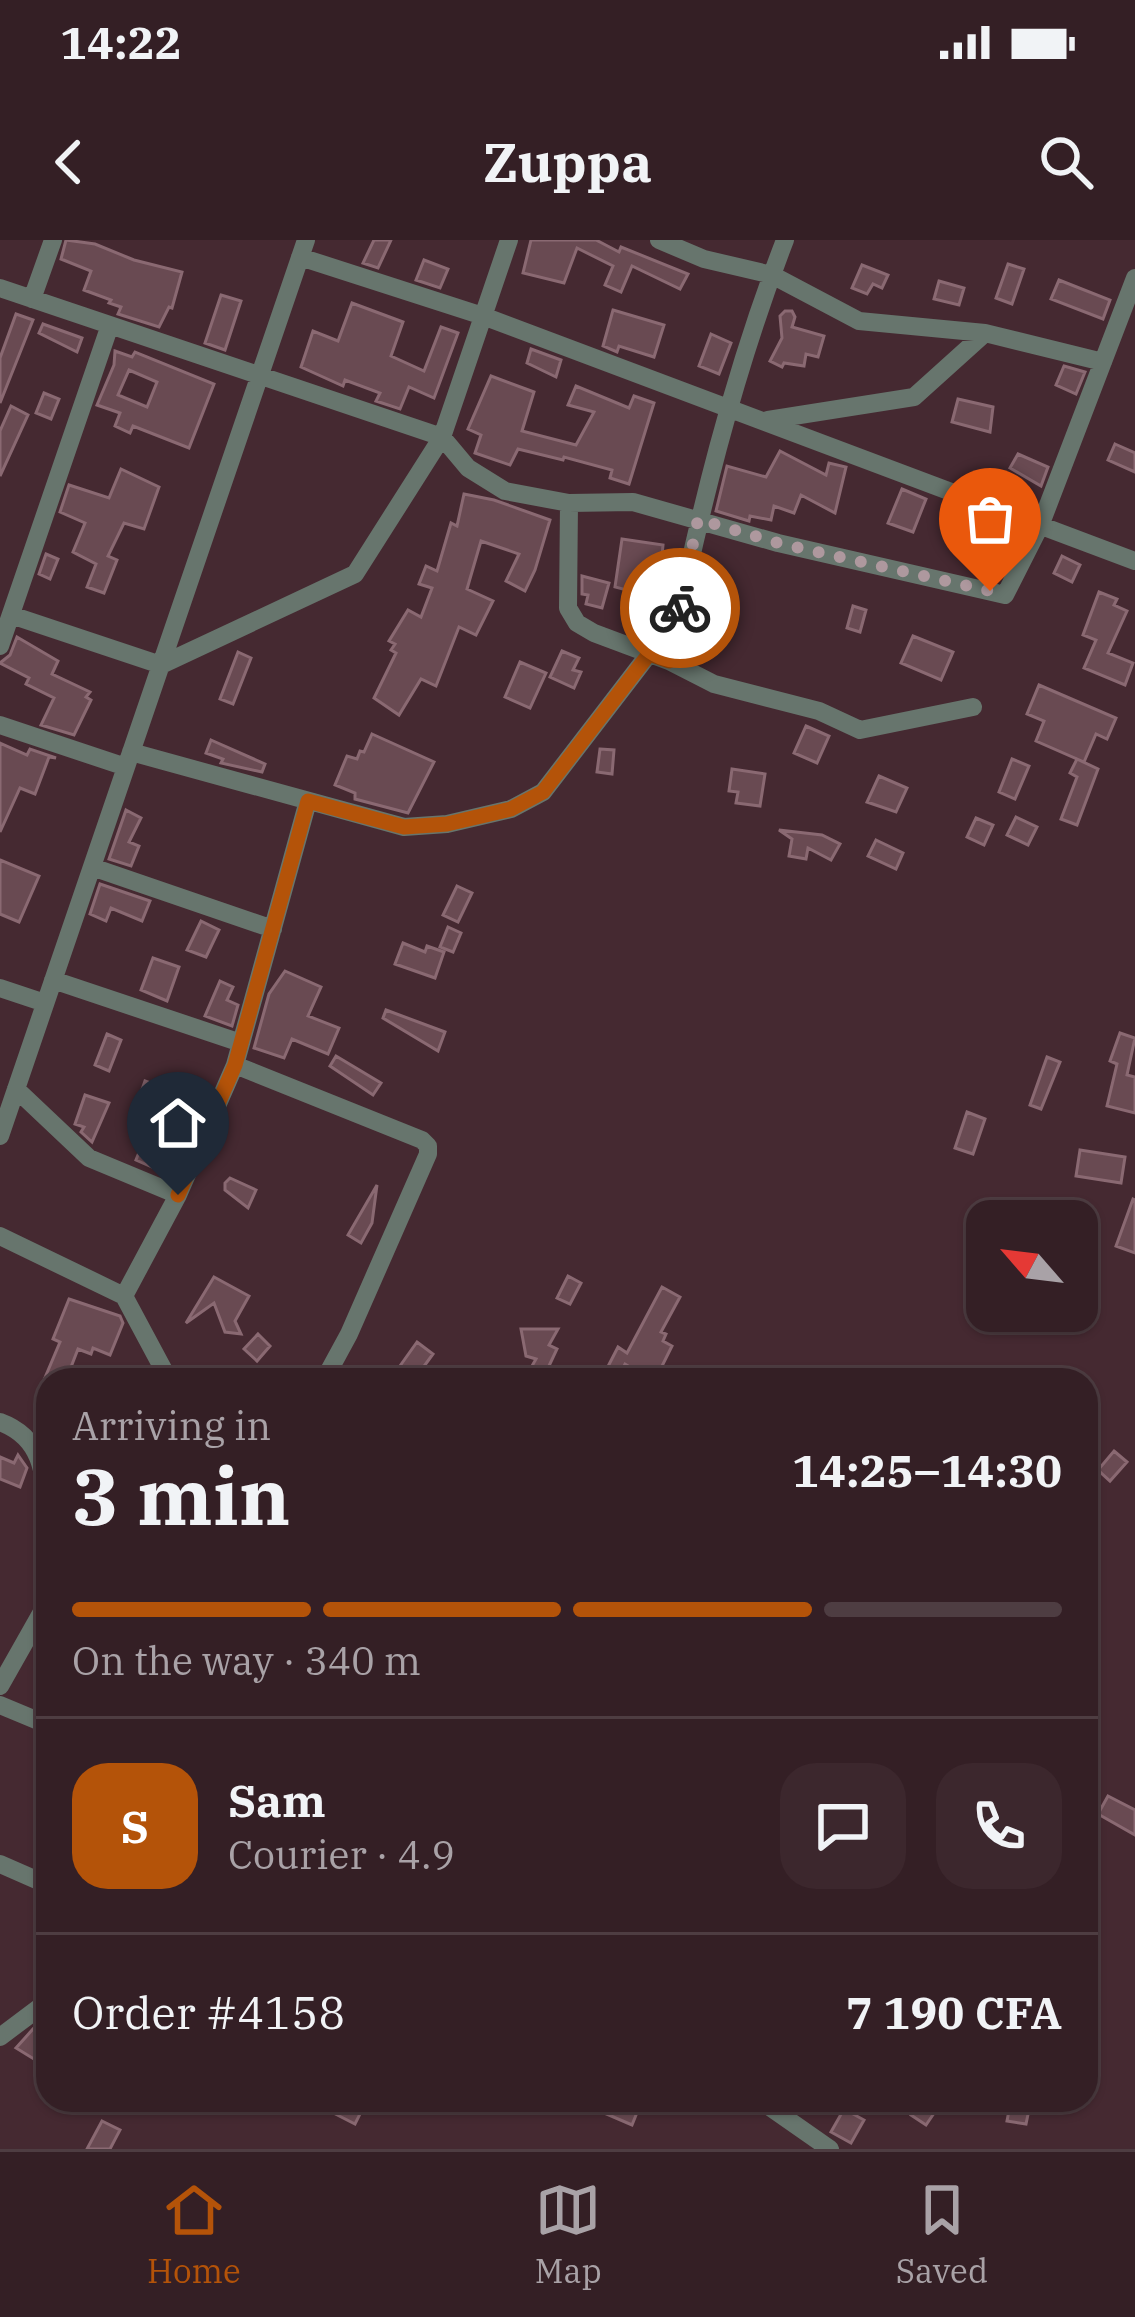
<!DOCTYPE html>
<meta charset="utf-8">
<style>
:root{--surface:#341f25;--page:#3c272d;--text:#f1f3f6;--muted:#a9a2a7;--line:#4e3d42;--accent:#b45309}
body{margin:0;font-family:"IBM Plex Serif",serif;background:var(--page);color:var(--text);height:100vh;display:flex;flex-direction:column;font-size:45px;white-space:nowrap}
*{box-sizing:border-box;margin:0}
p{font-size:39px;color:var(--muted)}
.icon{flex:none;width:66px;height:66px;fill:none;stroke:currentColor;stroke-width:2;stroke-linecap:round;stroke-linejoin:round}
.map{position:relative;flex:1;overflow:hidden}
.side{position:absolute;left:36px;top:1128px;width:1062px;height:744px;display:flex;flex-direction:column;background:var(--surface);border-radius:36px;box-shadow:0 3px 9px #0004,0 0 0 3px var(--line)}
.side>*{flex:none}
.needle{width:78px;rotate:298deg}
.fabs{position:absolute;left:966px;top:960px;display:grid;gap:24px}
.fabs a{display:grid;place-items:center;width:132px;height:132px;border-radius:24px;background:var(--surface);box-shadow:0 3px 9px #0004,0 0 0 3px var(--line);font-size:60px}
.pin{position:absolute;display:grid;place-items:center;width:102px;height:102px;color:#fff;margin:-123px -51px;border-radius:50% 50% 50% 0;rotate:-45deg;box-shadow:0 0 12px #0007}
.pin .icon{rotate:45deg}
.courier{position:absolute;display:grid;place-items:center;width:120px;height:120px;margin:-60px;border:9px solid #b45309;border-radius:50%;background:#fff;color:#222;box-shadow:0 3px 15px #0007}
.overview em{font-style:normal;font-weight:700}
.overview div{display:flex;flex-direction:column-reverse}
.overview{display:flex;align-items:center;justify-content:space-between;height:204px;padding:0 36px}
h1{font-size:78px;font-weight:700;line-height:90px}
.bar{display:grid;grid-template-columns:repeat(4,1fr);gap:18px 12px;align-content:center;height:144px;padding:0 36px}
.bar i{height:15px;border-radius:9px;background:var(--line)}
.bar .selected{background:var(--accent)}
.bar p{grid-column:span 4}
.line{display:flex;align-items:center;gap:30px;padding:0 36px;border-top:3px solid var(--line)}
.line div{flex:1}
.round{display:grid;place-items:center;flex:none;width:126px;height:126px;border-radius:36px;background:var(--page)}
.status{display:flex;justify-content:space-between;align-items:center;height:84px;padding:0 60px;background:var(--surface);direction:ltr}
.status svg{height:33px;fill:currentColor}
header{display:flex;justify-content:space-between;align-items:center;height:156px;padding:0 36px;background:var(--surface);font-size:54px;font-weight:700}
.dock{display:flex;justify-content:space-around;align-items:center;height:168px;border-top:3px solid var(--line);background:var(--surface);font-size:33px;color:var(--muted)}
.dock a{display:grid;justify-items:center;gap:6px}
.dock .selected{color:var(--accent)}
.map>svg:first-child{display:block}
.building{fill:#694a52;stroke:#8a6972;stroke-width:3;fill-rule:evenodd}
.lines{fill:none;stroke-linecap:round;stroke-linejoin:round}
.street{stroke:#67756d;stroke-width:18}
.done{stroke:#ae989e;stroke-width:12;stroke-dasharray:0 21.6}
.route{stroke:#b45309;stroke-width:15}
</style>
<div class="status"><b>14:22</b><svg viewBox="0 0 49 12"><path d="M0 12V9h3v3zM5 12V6h3v6zM10 12V3h3v9zM15 12V0h3v12zM26 1h20v11H26zM47 4h2v5h-2z"/></svg></div>
<header><svg class="icon" aria-label="back" viewBox="0 0 24 24"><path d="M15 5l-7 7 7 7"/></svg>Zuppa<svg class="icon" aria-label="search" viewBox="0 0 24 24"><circle cx="10" cy="10" r="6"/><path d="M15 15l6 6"/></svg></header>
<div class="map">
<svg width="1135" height="1909" viewBox="0 0 1135 1909">
<rect width="100%" height="100%" fill="#452931"/>
<path class="building" d="M 66,0 L 95,4 L 134,20 L 182,32 L 172,68 L 169,67 L 159,87 L 118,74 L 121,67 L 109,63 L 111,60 L 84,50 L 91,31 L 61,19 Z
M 374,0 L 391,0 L 378,28 L 363,23 Z
M 531,0 L 596,0 L 619,12 L 621,7 L 688,34 L 680,49 L 632,26 L 621,52 L 605,45 L 613,26 L 577,8 L 564,43 L 523,33 Z
M 424,20 L 448,29 L 440,48 L 416,40 Z
M 1008,24 L 1024,29 L 1012,64 L 996,58 Z
M 862,25 L 888,35 L 882,48 L 873,44 L 867,54 L 852,48 Z
M 1059,40 L 1110,60 L 1103,79 L 1051,59 Z
M 939,41 L 964,48 L 959,65 L 934,59 Z
M 221,55 L 241,61 L 225,110 L 205,103 Z
M 352,63 L 403,82 L 391,116 L 424,131 L 441,87 L 458,93 L 434,158 L 409,147 L 400,169 L 376,161 L 380,153 L 345,140 L 343,146 L 301,127 L 313,91 L 338,101 Z
M 613,70 L 664,85 L 654,117 L 619,106 L 617,112 L 603,106 Z
M 785,71 L 792,71 L 795,77 L 792,87 L 824,96 L 818,117 L 806,114 L 804,126 L 784,123 L 782,127 L 770,121 L 782,98 L 780,76 Z
M 16,74 L 33,80 L 0,163 L 0,118 Z
M 43,84 L 82,98 L 77,112 L 39,93 Z
M 711,94 L 731,103 L 719,134 L 699,126 Z
M 531,109 L 561,120 L 556,137 L 527,123 Z
M 115,111 L 132,117 L 135,112 L 214,144 L 189,208 L 133,186 L 130,193 L 115,186 L 120,173 L 97,165 L 114,125 ZM 129,130 L 157,142 L 147,167 L 118,155 Z
M 1064,126 L 1085,132 L 1076,154 L 1056,145 Z
M 491,136 L 534,152 L 522,191 L 576,205 L 594,172 L 568,165 L 576,146 L 629,168 L 634,156 L 654,163 L 629,244 L 610,238 L 612,230 L 564,217 L 563,220 L 518,209 L 510,225 L 475,213 L 481,195 L 468,189 Z
M 44,153 L 59,159 L 51,179 L 36,173 Z
M 958,159 L 993,167 L 990,192 L 952,182 Z
M 11,166 L 28,175 L 0,236 L 0,191 Z
M 1115,204 L 1135,213 L 1135,232 L 1108,220 Z
M 780,211 L 826,235 L 829,223 L 846,227 L 835,273 L 801,255 L 794,273 L 774,266 L 771,280 L 750,276 L 749,281 L 716,271 L 727,226 L 766,237 Z
M 1018,214 L 1048,227 L 1041,246 L 1010,228 Z
M 121,229 L 159,247 L 144,289 L 124,283 L 108,316 L 117,320 L 104,353 L 87,347 L 96,324 L 73,312 L 85,283 L 60,272 L 69,245 L 109,258 Z
M 902,249 L 926,259 L 913,292 L 888,283 Z
M 464,254 L 494,260 L 550,280 L 535,330 L 525,351 L 506,341 L 519,314 L 481,301 L 467,349 L 493,361 L 476,395 L 459,387 L 436,446 L 421,439 L 399,475 L 374,458 L 396,413 L 391,410 L 395,404 L 389,401 L 408,370 L 421,377 L 432,348 L 419,344 L 426,326 L 437,331 L 451,283 L 457,286 Z
M 622,299 L 663,305 L 662,316 L 676,322 L 668,361 L 615,347 Z
M 46,314 L 58,319 L 50,339 L 39,334 Z
M 1062,316 L 1080,325 L 1072,342 L 1054,333 Z
M 704,323 L 715,327 L 709,349 L 724,353 L 719,372 L 694,367 Z
M 582,336 L 609,343 L 602,368 L 586,364 L 588,355 L 582,354 Z
M 1099,352 L 1117,359 L 1114,365 L 1127,371 L 1108,413 L 1133,423 L 1125,445 L 1084,428 L 1096,400 L 1083,395 Z
M 853,366 L 866,370 L 860,392 L 847,388 Z
M 913,396 L 953,412 L 941,440 L 901,423 Z
M 17,397 L 58,421 L 52,434 L 90,452 L 86,457 L 91,460 L 74,495 L 41,485 L 54,458 L 26,444 L 29,438 L 0,423 L 10,415 Z
M 562,411 L 579,418 L 573,430 L 581,432 L 574,448 L 550,437 Z
M 238,412 L 251,418 L 233,464 L 220,459 Z
M 520,422 L 546,433 L 530,468 L 505,457 Z
M 1039,445 L 1116,478 L 1107,499 L 1096,494 L 1084,522 L 1036,501 L 1044,481 L 1027,474 Z
M 806,486 L 829,496 L 817,523 L 794,513 Z
M 372,494 L 434,522 L 408,573 L 355,559 L 355,553 L 335,545 L 347,516 L 357,519 L 360,511 L 364,512 Z
M 211,500 L 265,524 L 262,532 L 221,523 L 223,519 L 206,513 Z
M 0,503 L 27,515 L 30,509 L 56,518 L 49,517 L 35,554 L 20,548 L 0,592 Z
M 600,509 L 614,510 L 612,534 L 597,532 Z
M 1012,519 L 1029,526 L 1015,559 L 999,552 Z
M 1077,519 L 1098,529 L 1077,585 L 1061,579 L 1077,537 L 1070,533 Z
M 732,529 L 765,534 L 760,566 L 736,563 L 738,552 L 729,551 Z
M 879,536 L 907,548 L 896,572 L 867,562 Z
M 126,570 L 141,578 L 129,602 L 139,606 L 131,626 L 109,619 Z
M 1016,577 L 1037,587 L 1028,605 L 1007,595 Z
M 976,578 L 993,585 L 984,605 L 967,597 Z
M 779,590 L 822,595 L 840,604 L 831,620 L 808,608 L 806,619 L 789,616 L 792,599 Z
M 876,600 L 903,613 L 896,629 L 868,616 Z
M 0,620 L 39,636 L 19,682 L 0,674 Z
M 100,644 L 150,661 L 142,681 L 111,668 L 106,681 L 90,674 Z
M 457,646 L 472,653 L 458,682 L 443,675 Z
M 201,681 L 219,690 L 206,717 L 187,710 Z
M 448,687 L 461,693 L 453,712 L 440,707 Z
M 403,703 L 425,712 L 427,706 L 444,712 L 435,738 L 395,724 Z
M 153,718 L 179,727 L 167,761 L 141,750 Z
M 285,731 L 321,747 L 308,776 L 339,788 L 328,814 L 292,799 L 284,818 L 254,808 L 269,754 Z
M 220,741 L 233,747 L 227,760 L 238,765 L 232,786 L 205,776 Z
M 386,770 L 445,792 L 438,811 L 383,778 Z
M 1120,793 L 1135,798 L 1127,835 L 1135,837 L 1135,873 L 1107,866 L 1117,824 L 1110,821 Z
M 107,794 L 121,800 L 109,831 L 95,825 Z
M 336,816 L 381,843 L 373,855 L 330,826 Z
M 1047,817 L 1060,822 L 1041,869 L 1030,865 Z
M 145,841 L 198,860 L 190,882 L 173,876 L 152,927 L 136,920 L 156,870 L 137,864 Z
M 85,855 L 109,863 L 92,902 L 81,892 L 84,887 L 75,884 Z
M 967,872 L 985,879 L 973,914 L 955,908 Z
M 1080,910 L 1125,917 L 1121,943 L 1076,936 Z
M 230,938 L 256,950 L 248,968 L 225,950 L 225,943 Z
M 377,945 L 372,983 L 361,1003 L 348,995 Z
M 1133,959 L 1135,960 L 1135,1013 L 1116,1006 Z
M 568,1036 L 581,1043 L 570,1064 L 557,1058 Z
M 214,1037 L 249,1056 L 235,1081 L 241,1094 L 225,1092 L 214,1063 L 186,1083 Z
M 662,1047 L 680,1057 L 661,1092 L 666,1094 L 663,1101 L 672,1106 L 662,1126 L 668,1129 L 661,1140 L 652,1140 L 625,1124 L 617,1140 L 601,1140 L 618,1107 L 627,1113 Z
M 69,1059 L 120,1076 L 123,1083 L 110,1115 L 93,1108 L 91,1114 L 78,1109 L 66,1140 L 44,1140 L 60,1102 L 53,1099 Z
M 521,1089 L 558,1089 L 549,1105 L 557,1109 L 548,1128 L 567,1140 L 524,1140 L 536,1119 L 526,1116 Z
M 258,1094 L 270,1106 L 257,1121 L 244,1109 Z
M 417,1102 L 433,1114 L 414,1140 L 390,1140 Z
M 1114,1211 L 1127,1222 L 1110,1241 L 1098,1230 Z
M 18,1215 L 27,1228 L 20,1247 L 0,1239 L 0,1217 L 14,1223 Z
M 1108,1556 L 1135,1570 L 1135,1595 L 1098,1574 Z
M 33,1789 L 48,1798 L 48,1813 L 42,1824 L 16,1808 Z
M 308,1860 L 357,1860 L 365,1864 L 355,1884 Z
M 574,1860 L 642,1860 L 632,1885 Z
M 921,1860 L 943,1860 L 926,1885 L 911,1875 Z
M 1011,1860 L 1031,1860 L 1026,1884 L 1007,1881 Z
M 844,1869 L 864,1880 L 851,1903 L 831,1892 Z
M 102,1881 L 120,1890 L 110,1909 L 87,1909 Z"/>
<g class="lines">
<path class="street" d="M 659,0 L 704,19 L 772,35 L 859,81 L 985,93 L 1103,122
M 300,17 L 483,76 L 1135,321
M 0,48 L 442,197 L 468,228 L 505,251 L 569,263 L 633,262 L 778,303 L 1005,355 L 1040,286 L 1135,38
M 32,59 L 53,0
M 768,180 L 914,157 L 985,93
M 569,263 L 568,368 L 577,383 L 594,393 L 669,421 L 714,444 L 819,471 L 860,490 L 973,467
M 11,375 L 161,425 L 355,334 L 442,197 L 509,0
M 0,406 L 110,85
M 669,421 C 698,277 732,137 785,0
M 0,485 L 126,527
M 131,512 L 404,587 L 447,584 L 511,569 L 543,552 L 649,414
M 92,627 L 273,689
M 53,740 L 241,803
M 0,748 L 45,763
M 235,825 L 422,900 L 428,906 L 428,914 L 349,1094 L 324,1140
M 16,849 L 89,918 L 178,955
M 0,896 L 306,0
M 0,996 L 124,1056 L 169,1140
M 124,1056 L 178,955 L 235,825 L 308,561
M 0,1182 C 49,1200 44,1245 48,1289
M 0,1446 L 43,1370 L 48,1340
M 0,1465 L 48,1485
M 0,1624 L 48,1645
M 0,1797 L 48,1761
M 760,1860 L 830,1909"/>
</g>
<g class="lines">
<path class="done" d="M 680,368 L 698,279 L 778,303 L 990,351"/>
<path class="route" d="M 178,955 L 235,825 L 308,561 L 404,587 L 447,584 L 511,569 L 543,552 L 649,414 L 669,421 L 680,368"/>
</g>
</svg>
<div class="fabs">
<a><svg class="needle" viewBox="-14 -14 28 28"><path d="M0-13l5 13h-10z" fill="#e53935"/><path d="M0 13l5-13h-10z" fill="#a9a2a7"/></svg></a>
</div>
<div class="pin" style="left:990px;top:351px;background:#ea580c"><svg class="icon" aria-label="bag" viewBox="0 0 24 24"><path d="M5 8h14l-1 12H6zM9 8a3 3 0 0 1 6 0"/></svg></div>
<div class="pin" style="left:178px;top:955px;background:#1f2937"><svg class="icon" aria-label="home" viewBox="0 0 24 24"><path d="M3 11l9-7 9 7M6 9v11h12V9"/></svg></div>
<div class="courier" style="left:680px;top:368px"><svg class="icon" aria-label="bike" viewBox="0 0 24 24"><circle cx="6" cy="16" r="4"/><circle cx="18" cy="16" r="4"/><path d="M6 16l4-8h5l3 8M10 8l3 8H6M13 5h3"/></svg></div>
<section class="side">
<div class="overview"><div><h1>3 min</h1><p>Arriving in</p></div><em>14:25–14:30</em></div>
<div class="bar"><i class="selected"></i><i class="selected"></i><i class="selected"></i><i></i><p>On the way · 340 m</p></div>
<div class="line" style="height:216px"><b class="round" style="background:var(--accent);color:#fff">S</b><div><b>Sam</b><p>Courier · 4.9</p></div><a class="round"><svg class="icon" aria-label="chat" viewBox="0 0 24 24"><path d="M4 5h16v11H9l-5 4z"/></svg></a><a class="round"><svg class="icon" aria-label="phone" viewBox="0 0 24 24"><path d="M5 4h4l2 5-3 2q2 4 5 5l2-3 5 2v4C11 20 4 13 5 4z"/></svg></a></div>
<div class="line" style="height:156px"><div>Order #4158</div><b>7 190 CFA</b></div>
</section>
</div>
<nav class="dock">
<a class="selected"><svg class="icon" aria-label="home" viewBox="0 0 24 24"><path d="M3 11l9-7 9 7M6 9v11h12V9"/></svg>Home</a>
<a><svg class="icon" aria-label="map" viewBox="0 0 24 24"><path d="M3 6l6-2 6 2 6-2v14l-6 2-6-2-6 2zM9 4v14M15 6v14"/></svg>Map</a>
<a><svg class="icon" aria-label="saved" viewBox="0 0 24 24"><path d="M7 4h10v16l-5-4-5 4z"/></svg>Saved</a>
</nav>
